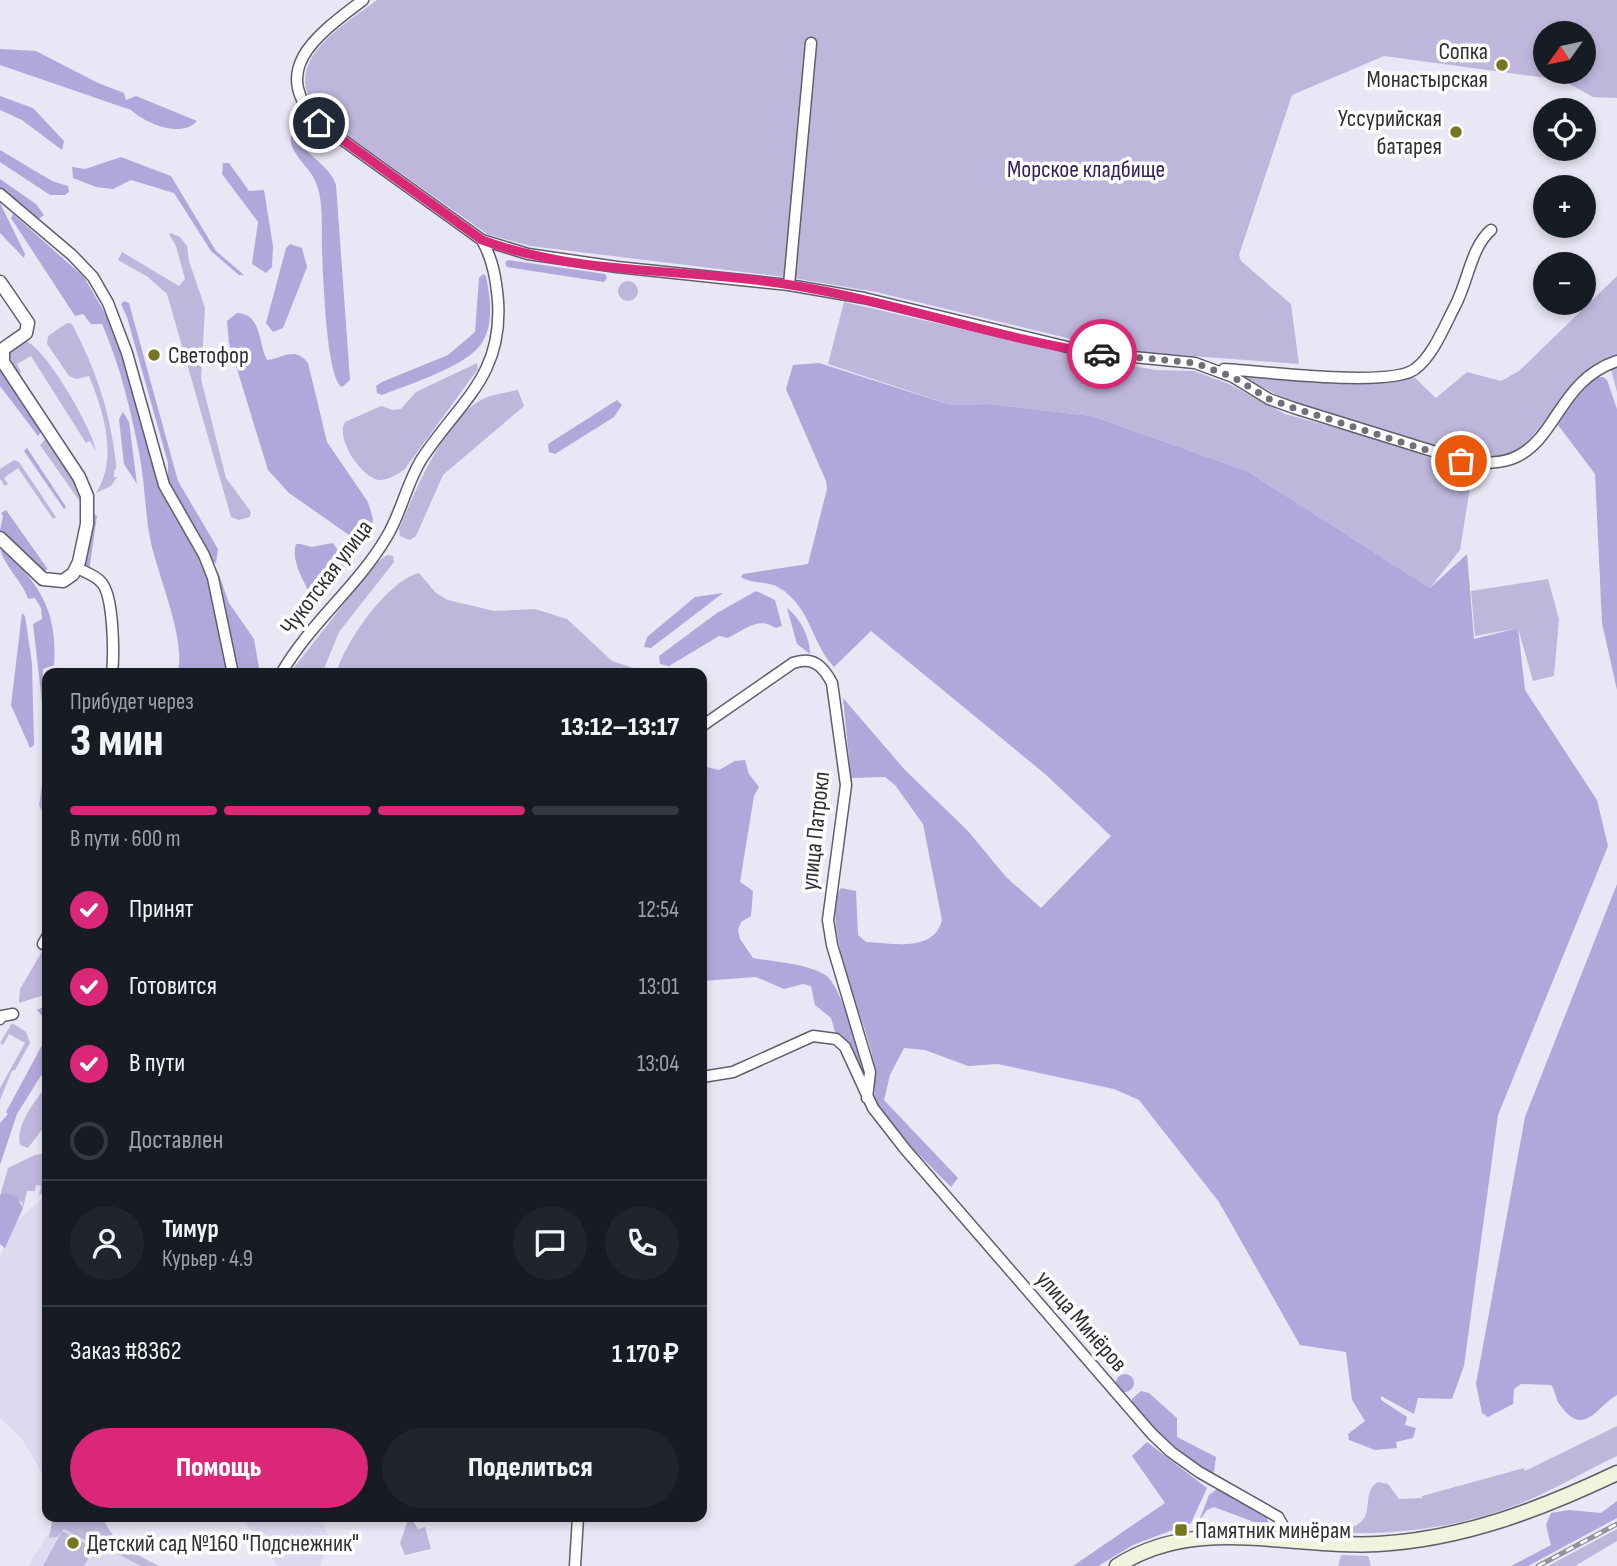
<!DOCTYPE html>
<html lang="ru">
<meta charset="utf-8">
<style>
:root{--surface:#171b24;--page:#20242c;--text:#f1f3f6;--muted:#9ea1a6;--line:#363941;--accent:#db2777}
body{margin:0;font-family:"Sofia Sans Condensed",sans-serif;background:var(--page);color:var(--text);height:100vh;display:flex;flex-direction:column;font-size:26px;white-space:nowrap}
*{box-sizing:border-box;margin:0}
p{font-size:23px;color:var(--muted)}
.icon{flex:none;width:38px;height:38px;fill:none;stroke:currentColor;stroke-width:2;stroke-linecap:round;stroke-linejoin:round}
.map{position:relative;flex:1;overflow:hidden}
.side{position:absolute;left:42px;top:668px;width:665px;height:854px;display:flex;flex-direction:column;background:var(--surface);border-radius:14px;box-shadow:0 4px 10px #0003}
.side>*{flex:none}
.needle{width:46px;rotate:237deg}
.buttons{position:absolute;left:1533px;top:21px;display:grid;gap:14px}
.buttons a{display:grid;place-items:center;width:63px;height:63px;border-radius:50%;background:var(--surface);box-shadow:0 4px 10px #0003;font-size:35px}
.pin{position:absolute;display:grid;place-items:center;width:60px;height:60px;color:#fff;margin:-30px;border:4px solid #fff;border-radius:50%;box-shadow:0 2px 7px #0007}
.courier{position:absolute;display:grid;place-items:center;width:70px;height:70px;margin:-35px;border:5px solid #db2777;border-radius:50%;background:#fff;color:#222;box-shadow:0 2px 9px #0007}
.headline em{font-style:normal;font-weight:800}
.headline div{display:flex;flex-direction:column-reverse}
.headline{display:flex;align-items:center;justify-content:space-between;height:119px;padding:0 28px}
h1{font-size:46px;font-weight:800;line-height:52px}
.bar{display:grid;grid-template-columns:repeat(4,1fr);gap:10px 7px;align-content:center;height:84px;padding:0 28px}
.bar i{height:9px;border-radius:5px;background:var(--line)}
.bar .current{background:var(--accent)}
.bar p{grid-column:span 4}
.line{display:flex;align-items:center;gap:18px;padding:0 28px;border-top:2px solid var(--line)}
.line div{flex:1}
.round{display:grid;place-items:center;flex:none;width:74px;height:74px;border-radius:37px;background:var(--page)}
ol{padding:0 28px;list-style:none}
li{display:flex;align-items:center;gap:21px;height:77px}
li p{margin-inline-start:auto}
li .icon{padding:7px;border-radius:50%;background:var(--accent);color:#fff;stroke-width:4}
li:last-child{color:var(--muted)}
li i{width:38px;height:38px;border:4px solid var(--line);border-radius:50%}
.primary-button{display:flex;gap:14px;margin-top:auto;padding:14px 28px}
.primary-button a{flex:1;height:80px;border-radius:42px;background:var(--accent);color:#fff;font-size:28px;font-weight:800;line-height:80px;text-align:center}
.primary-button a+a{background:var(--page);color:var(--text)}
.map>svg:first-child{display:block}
.built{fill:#ddd9ef}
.green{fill:#beb7db;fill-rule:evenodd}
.forest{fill:#b2a7db}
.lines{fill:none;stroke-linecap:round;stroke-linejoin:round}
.minor-casing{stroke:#605e6b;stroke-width:13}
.tertiary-casing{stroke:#605e6b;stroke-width:15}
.secondary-casing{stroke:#605e6b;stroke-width:17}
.minor{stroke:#fff;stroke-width:10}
.tertiary{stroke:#fff;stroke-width:12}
.secondary{stroke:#f2f3dc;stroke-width:14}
.rail-casing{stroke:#94929d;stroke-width:5}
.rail{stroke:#fff;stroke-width:2.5;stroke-dasharray:8;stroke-linecap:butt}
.done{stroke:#717079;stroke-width:7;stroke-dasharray:0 12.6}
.route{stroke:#db2777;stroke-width:9}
.poi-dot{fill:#75771e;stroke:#fff;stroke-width:2.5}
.labels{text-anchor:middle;stroke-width:7;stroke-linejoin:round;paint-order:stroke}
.poi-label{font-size:24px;fill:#313036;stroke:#fff;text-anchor:start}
.park-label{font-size:24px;fill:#321f5c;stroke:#fff}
.street-label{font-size:24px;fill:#313036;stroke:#fff}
</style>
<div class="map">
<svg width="1617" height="1566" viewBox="0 0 1617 1566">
<rect width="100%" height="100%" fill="#e9e6f5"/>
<path class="built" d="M 47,1194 L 47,1476 L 44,1476 L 22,1439 L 0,1418 L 0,1258 L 10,1228 Z
M 241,1517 L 320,1517 L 330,1540 L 320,1566 L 278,1566 Z
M 58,1519 L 146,1566 L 28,1566 Z"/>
<path class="green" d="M 377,0 L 1617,0 L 1617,98 L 1593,97 L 1562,80 L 1384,56 L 1292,95 L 1239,255 L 1241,261 L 1291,304 L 1299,364 L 1151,353 L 1092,344 L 876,292 L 793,278 L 530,246 L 487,234 L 324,119 C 273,66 337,30 377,0 ZM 1545,33 L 1584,33 L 1584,72 L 1545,72 Z
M 171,233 L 180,237 L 187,246 L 189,261 L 205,308 L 201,379 L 226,478 L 251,512 L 250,517 L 239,520 L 231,517 L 167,294 L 148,277 L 118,260 L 122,252 L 179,286 L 185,279 L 176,246 L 169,234 Z
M 1617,276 L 1617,392 L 1608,359 L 1577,380 L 1525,445 L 1514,452 L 1492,457 L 1469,456 L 1297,405 L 1241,376 L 1391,382 L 1414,377 L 1436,398 L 1467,372 L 1501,381 L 1519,371 Z
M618 291a10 10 0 1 1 20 0a10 10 0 1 1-20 0Z
M 844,302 L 1098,360 L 1156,370 L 1194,371 L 1229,384 L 1285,414 L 1399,445 L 1472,475 L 1460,550 L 1430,588 L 1247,471 L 1092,416 L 989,404 L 951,405 L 828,364 Z
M 67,323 L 72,324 C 96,370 110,411 116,463 C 117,472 113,468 114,477 L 117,477 L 111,486 L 96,493 C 118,459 104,412 89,376 L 76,379 L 69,376 L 47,344 L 48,336 Z
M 25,341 C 44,345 94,431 96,451 L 90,441 L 86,443 L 31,356 L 17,364 L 21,372 L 18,374 L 8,353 Z
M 477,363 L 478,369 L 404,470 C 397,474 387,481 378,480 C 361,477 335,438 345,422 L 381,406 L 393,410 L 401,409 L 416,392 Z
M 518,390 L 524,406 L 443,475 L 416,536 L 410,540 L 400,536 L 399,529 C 415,492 444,420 481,400 C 492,394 506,393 518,390 Z
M 46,438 L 79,488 L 83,506 L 40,445 Z
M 14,460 L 19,462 L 56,517 L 53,519 L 18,468 L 4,478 L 8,484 L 5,486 L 0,479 L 0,469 Z
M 387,555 L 393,556 L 394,562 L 339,632 L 322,674 L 289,674 L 375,564 Z
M 419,573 L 436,593 L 448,600 L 494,611 L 535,609 L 567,619 L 612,661 L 639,670 L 633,674 L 336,674 C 345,642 387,581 419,573 Z
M 1548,579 L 1559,619 L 1554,676 L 1533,681 L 1518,628 L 1475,636 L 1471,591 Z
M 47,767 L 47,819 L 46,819 L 39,805 L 44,770 Z
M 47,943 L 47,994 L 19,1003 L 20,989 Z
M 12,1023 L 26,1032 L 30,1043 L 15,1070 L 12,1071 L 0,1100 L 0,1088 L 25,1043 L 9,1034 L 3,1045 L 0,1043 Z
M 47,1085 L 47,1123 L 28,1148 L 20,1145 C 15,1125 36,1100 47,1085 Z
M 47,1153 L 45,1193 L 39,1195 L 41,1186 L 36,1185 L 35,1191 L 27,1191 L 23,1208 L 22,1202 L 0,1196 L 8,1168 L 35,1155 Z
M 1617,1426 L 1617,1456 C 1591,1468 1566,1483 1540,1495 C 1478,1524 1401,1537 1334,1532 C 1342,1530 1354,1528 1361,1522 C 1373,1511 1362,1491 1378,1482 L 1388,1484 L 1399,1499 L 1422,1498 L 1422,1496 L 1524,1468 L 1525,1471 Z
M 53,1517 L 101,1517 L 120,1546 L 159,1566 L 141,1566 L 108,1549 L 99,1551 L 96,1546 L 64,1529 L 57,1537 L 49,1538 Z
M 412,1519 L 418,1529 L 425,1527 L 431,1549 L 405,1555 L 400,1543 L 408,1520 Z
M 1617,1529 L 1617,1541 L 1575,1566 L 1548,1566 Z
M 62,1531 L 94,1548 L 84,1566 L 43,1566 Z
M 1341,1555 L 1368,1556 L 1371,1566 L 1338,1566 Z"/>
<path class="forest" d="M 0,49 L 36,51 L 98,83 L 124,93 L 126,100 L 136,96 L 197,121 C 181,139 145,123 131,110 L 0,65 Z
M 0,96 L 33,108 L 64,141 L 62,150 L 22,120 L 0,110 Z
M 296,132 C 305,158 329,163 336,185 L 350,380 L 342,387 C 326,379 323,271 322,250 C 321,226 325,195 312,175 C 304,162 286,149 292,133 Z
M 0,150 L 52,181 L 68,186 L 69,192 L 65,195 L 50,195 L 0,162 Z
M 121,157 L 171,176 L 216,251 L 244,275 L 239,275 L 211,251 L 174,193 L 131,180 L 113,189 L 96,187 L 73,178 L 72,167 L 85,169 Z
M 223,163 L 229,163 L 249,191 L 264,190 L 273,246 L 272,267 L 266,273 L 252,264 L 258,222 L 222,174 Z
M 0,179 L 36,204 L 44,215 L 37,220 L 0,190 Z
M 0,203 L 25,254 L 24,258 L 0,233 Z
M 13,214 L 84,277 L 109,320 L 123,355 L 159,487 L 198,556 L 210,586 L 228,674 L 177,674 C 188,642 156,572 150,538 C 145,512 145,484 140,458 C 131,411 121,368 102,324 L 91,324 L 83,314 L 75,316 L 11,218 Z
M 290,244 L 302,248 L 307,267 L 283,328 L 273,332 L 266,323 L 286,248 Z
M 508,260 L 605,274 L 607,278 L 604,282 L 507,267 L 505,263 Z
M 483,274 L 486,276 C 490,297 494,322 483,341 C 471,365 407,385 382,395 L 377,393 L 376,386 L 382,382 L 448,355 L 475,332 L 479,278 Z
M 124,301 L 129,303 L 178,481 L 218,549 L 216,563 L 212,562 L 168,480 L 168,463 L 127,317 L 121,304 Z
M 237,313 C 262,314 258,343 267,360 C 284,358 295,346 308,363 L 327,442 L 368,502 L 373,519 L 371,527 L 363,536 L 355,538 L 349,535 L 289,493 L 268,470 L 229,343 L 227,321 Z
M 819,363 L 951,405 L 989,404 L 1092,416 L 1247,471 L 1430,588 L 1467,554 L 1474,639 L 1518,628 L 1525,690 L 1597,800 L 1608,846 L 1498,1115 L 1464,1366 L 1452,1399 L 1418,1398 L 1414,1414 L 1381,1396 L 1381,1400 L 1407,1417 L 1405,1425 L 1416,1428 L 1413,1438 L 1396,1442 L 1397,1448 L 1375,1450 L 1349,1440 L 1348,1434 L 1365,1421 L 1352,1400 L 1346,1352 L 1300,1345 L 1219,1202 L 1139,1100 L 1114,1089 L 998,1064 L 968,1066 L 925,1050 L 904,1048 L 890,1075 L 884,1100 L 958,1178 L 951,1187 C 926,1161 894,1133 877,1102 C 871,1091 876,1071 873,1059 C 866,1022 819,920 841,888 L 856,891 L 858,935 L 866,942 C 891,943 934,953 942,920 L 923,824 L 895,785 L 885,777 L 851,778 L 843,698 L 905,770 L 968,831 L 1006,877 L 1041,908 L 1111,836 L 1045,774 L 871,631 L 834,667 C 811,643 811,606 778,587 C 767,581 751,584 741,577 L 743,574 L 808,564 L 827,489 L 826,481 L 786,389 L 793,365 Z
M 0,367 L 42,431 L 38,436 L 0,386 Z
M 1595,377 L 1603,377 L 1607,380 L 1617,409 L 1617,690 L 1602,623 L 1595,474 L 1558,425 L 1559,417 Z
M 617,400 L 622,405 L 614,417 L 555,454 L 549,452 L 548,444 Z
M 123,412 L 129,422 L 137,484 L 124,464 L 119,419 Z
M 27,448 L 66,507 L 64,509 L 24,451 Z
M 6,510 L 47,568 L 47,570 L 41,571 L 0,530 L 3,516 L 1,513 Z
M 94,514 L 97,516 L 89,571 L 85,567 Z
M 301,544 L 311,547 L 333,543 L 344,560 L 343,569 L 320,594 L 309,592 C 302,578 291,560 296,544 Z
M 0,545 C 38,584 58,608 54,665 L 43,669 L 42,702 L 33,624 L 42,619 L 41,608 L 35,598 L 28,599 C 23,581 1,564 0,545 Z
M 217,569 L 229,603 L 254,639 L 260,674 L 239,674 Z
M 756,591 L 775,600 L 782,626 L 776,628 C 758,616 746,629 728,638 L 719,636 L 669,666 L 660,664 L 659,656 L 717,613 Z
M 723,593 L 651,648 L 644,647 L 647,637 L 695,597 Z
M 787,608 C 800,618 810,637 810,654 L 797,644 Z
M 22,613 L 25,616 L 32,663 L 34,745 L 30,748 L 11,705 Z
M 745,760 L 749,774 L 759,787 L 754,796 L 740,882 L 753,891 L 751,916 L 741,922 L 738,930 L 740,939 L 753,958 C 775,962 804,963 824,974 C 842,985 855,1044 863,1065 L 861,1070 L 835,1032 L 831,1018 L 815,1005 L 811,986 L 803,984 L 784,989 L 756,977 L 702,981 L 702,766 L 719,770 L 735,761 Z
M 1617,884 L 1617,1395 C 1597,1406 1584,1439 1560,1405 C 1555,1399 1556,1391 1551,1385 L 1521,1384 L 1514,1389 L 1513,1404 L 1488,1417 L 1482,1413 L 1476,1384 L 1525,1117 Z
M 47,1005 L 47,1066 L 17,1114 L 0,1165 L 0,1123 L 8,1114 L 6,1112 L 47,1036 L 44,1018 L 37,1010 Z
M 3,1193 L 16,1196 L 23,1208 L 5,1248 L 0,1244 L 0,1196 Z
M1116 1383a9 9 0 1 1 18 0a9 9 0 1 1-18 0Z
M 1141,1391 L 1149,1393 L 1177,1418 L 1177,1437 L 1216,1457 L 1214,1472 L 1211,1473 L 1173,1449 L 1132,1405 L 1132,1399 Z
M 1147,1442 L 1207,1488 L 1191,1523 L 1133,1545 L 1098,1566 L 1073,1566 L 1165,1503 L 1132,1456 Z
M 1217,1489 L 1266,1516 L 1269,1523 L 1254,1522 L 1214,1507 L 1207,1510 L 1199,1521 L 1209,1495 Z
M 1617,1501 L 1617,1518 L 1528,1566 L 1511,1566 L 1551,1545 L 1546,1525 L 1551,1513 L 1569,1510 L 1601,1513 Z"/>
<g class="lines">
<defs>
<path id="minor" d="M 363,0 C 320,33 266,69 319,123 L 482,240 L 528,254 L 617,267 L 789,285 L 864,298 L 1092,353 L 1195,363 L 1233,377 L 1269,399 L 1294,408 L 1468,462 C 1484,463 1501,464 1516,457 C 1557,438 1560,380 1617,361
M 0,194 L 72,255 L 93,277 L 108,303 L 127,353 L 164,485 L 204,555 L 213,578 L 233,674
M 789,285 L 811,43
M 1224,369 C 1260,371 1391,388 1415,369 C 1433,356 1445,325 1455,306 C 1468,282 1471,247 1491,230
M 77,568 C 85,572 95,575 101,582 C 114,595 114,655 112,674
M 281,674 C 309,624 357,587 386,538 C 401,514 406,485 421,460 C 459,402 503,377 498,301 C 496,279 493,260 482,240
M 702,726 L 793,663 C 813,656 823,666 832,683 L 846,785 L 828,920 L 832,945 L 870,1072 L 867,1098
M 43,944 L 47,937
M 0,1019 L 2,1016 L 13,1014
M 702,1077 L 733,1072 L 813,1036 L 836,1039 L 845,1047 L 873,1108 L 905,1149 L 1152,1434 L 1171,1452 L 1199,1472 L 1278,1517 L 1291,1540
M 575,1566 L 578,1517"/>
<path id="tertiary" d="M 0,282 L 28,323 L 26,333 L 3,349 L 3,362 L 79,477 L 87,496 L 87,524 L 79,562 L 73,574 L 63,581 L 43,579 L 0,538"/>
<path id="secondary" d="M 1117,1566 C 1198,1514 1289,1549 1378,1544 C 1464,1539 1541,1509 1617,1473"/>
</defs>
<use href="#minor" class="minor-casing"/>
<use href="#tertiary" class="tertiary-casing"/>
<use href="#secondary" class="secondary-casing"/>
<use href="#minor" class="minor"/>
<use href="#tertiary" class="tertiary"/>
<use href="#secondary" class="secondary"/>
<defs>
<path id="rail" d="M 1538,1566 L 1617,1524"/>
</defs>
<use href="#rail" class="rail-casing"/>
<use href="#rail" class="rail"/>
</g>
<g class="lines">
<path class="done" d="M 1102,354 L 1195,363 L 1233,377 L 1269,399 L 1294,408 L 1461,461"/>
<path class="route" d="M 319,123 L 482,240 C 579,276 689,268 791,285 C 895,302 999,339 1102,354"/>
</g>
<g class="poi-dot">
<circle cx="1502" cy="65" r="7"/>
<circle cx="1456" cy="132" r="7"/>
<circle cx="154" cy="355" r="7"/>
<rect x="1174" y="1523" width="14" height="14" rx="3.5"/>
<circle cx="73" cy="1543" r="7"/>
</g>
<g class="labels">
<g class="poi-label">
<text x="1488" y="59" text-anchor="end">Сопка<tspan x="1488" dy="28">Монастырская</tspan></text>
<text x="1442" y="126" text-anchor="end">Уссурийская<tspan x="1442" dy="28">батарея</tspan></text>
<text x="168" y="363">Светофор</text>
<text x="1195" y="1538">Памятник минёрам</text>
<text x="87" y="1551">Детский сад №160 "Подснежник"</text>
</g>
<g class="park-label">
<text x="1086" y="177">Морское кладбище</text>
</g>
<g class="street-label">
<text transform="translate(326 577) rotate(-53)" y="8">Чукотская улица</text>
<text transform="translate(815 831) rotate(-84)" y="8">улица Патрокл</text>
<text transform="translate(1082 1321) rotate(49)" y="8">улица Минёров</text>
</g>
</g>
</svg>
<div class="buttons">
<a><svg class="needle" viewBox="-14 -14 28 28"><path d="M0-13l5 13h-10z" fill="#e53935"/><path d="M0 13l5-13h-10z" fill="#9ea1a6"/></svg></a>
<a><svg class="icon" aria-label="locate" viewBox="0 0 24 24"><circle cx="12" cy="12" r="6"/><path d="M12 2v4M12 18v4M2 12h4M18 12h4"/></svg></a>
<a>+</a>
<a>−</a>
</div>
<div class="pin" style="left:1461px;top:461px;background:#ea580c"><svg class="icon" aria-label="bag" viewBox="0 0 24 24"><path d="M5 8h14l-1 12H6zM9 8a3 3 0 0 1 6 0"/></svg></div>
<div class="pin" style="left:319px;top:123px;background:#1f2937"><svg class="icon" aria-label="home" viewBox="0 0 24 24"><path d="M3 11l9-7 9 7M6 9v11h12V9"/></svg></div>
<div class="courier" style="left:1102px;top:354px"><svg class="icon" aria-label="car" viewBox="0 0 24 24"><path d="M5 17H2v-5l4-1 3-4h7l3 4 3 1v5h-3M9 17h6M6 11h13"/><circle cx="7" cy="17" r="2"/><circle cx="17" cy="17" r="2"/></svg></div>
<section class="side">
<div class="headline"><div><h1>3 мин</h1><p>Прибудет через</p></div><em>13:12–13:17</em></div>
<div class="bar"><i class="current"></i><i class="current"></i><i class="current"></i><i></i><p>В пути · 600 m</p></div>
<ol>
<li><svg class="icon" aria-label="check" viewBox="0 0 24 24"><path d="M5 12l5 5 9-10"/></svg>Принят<p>12:54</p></li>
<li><svg class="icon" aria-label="check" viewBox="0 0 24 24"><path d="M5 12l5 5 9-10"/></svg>Готовится<p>13:01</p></li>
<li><svg class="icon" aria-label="check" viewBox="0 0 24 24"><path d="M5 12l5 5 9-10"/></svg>В пути<p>13:04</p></li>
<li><i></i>Доставлен</li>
</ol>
<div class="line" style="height:126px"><a class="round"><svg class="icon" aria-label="person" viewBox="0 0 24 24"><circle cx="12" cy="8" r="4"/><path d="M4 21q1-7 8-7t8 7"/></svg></a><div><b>Тимур</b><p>Курьер · 4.9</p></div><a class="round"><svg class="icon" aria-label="chat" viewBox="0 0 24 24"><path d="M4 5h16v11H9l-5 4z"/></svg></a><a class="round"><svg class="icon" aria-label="phone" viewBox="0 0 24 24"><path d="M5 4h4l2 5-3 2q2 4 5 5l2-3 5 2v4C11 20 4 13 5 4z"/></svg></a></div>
<div class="line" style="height:91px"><div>Заказ #8362</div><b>1 170 ₽</b></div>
<div class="primary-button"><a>Помощь</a><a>Поделиться</a></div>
</section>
</div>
